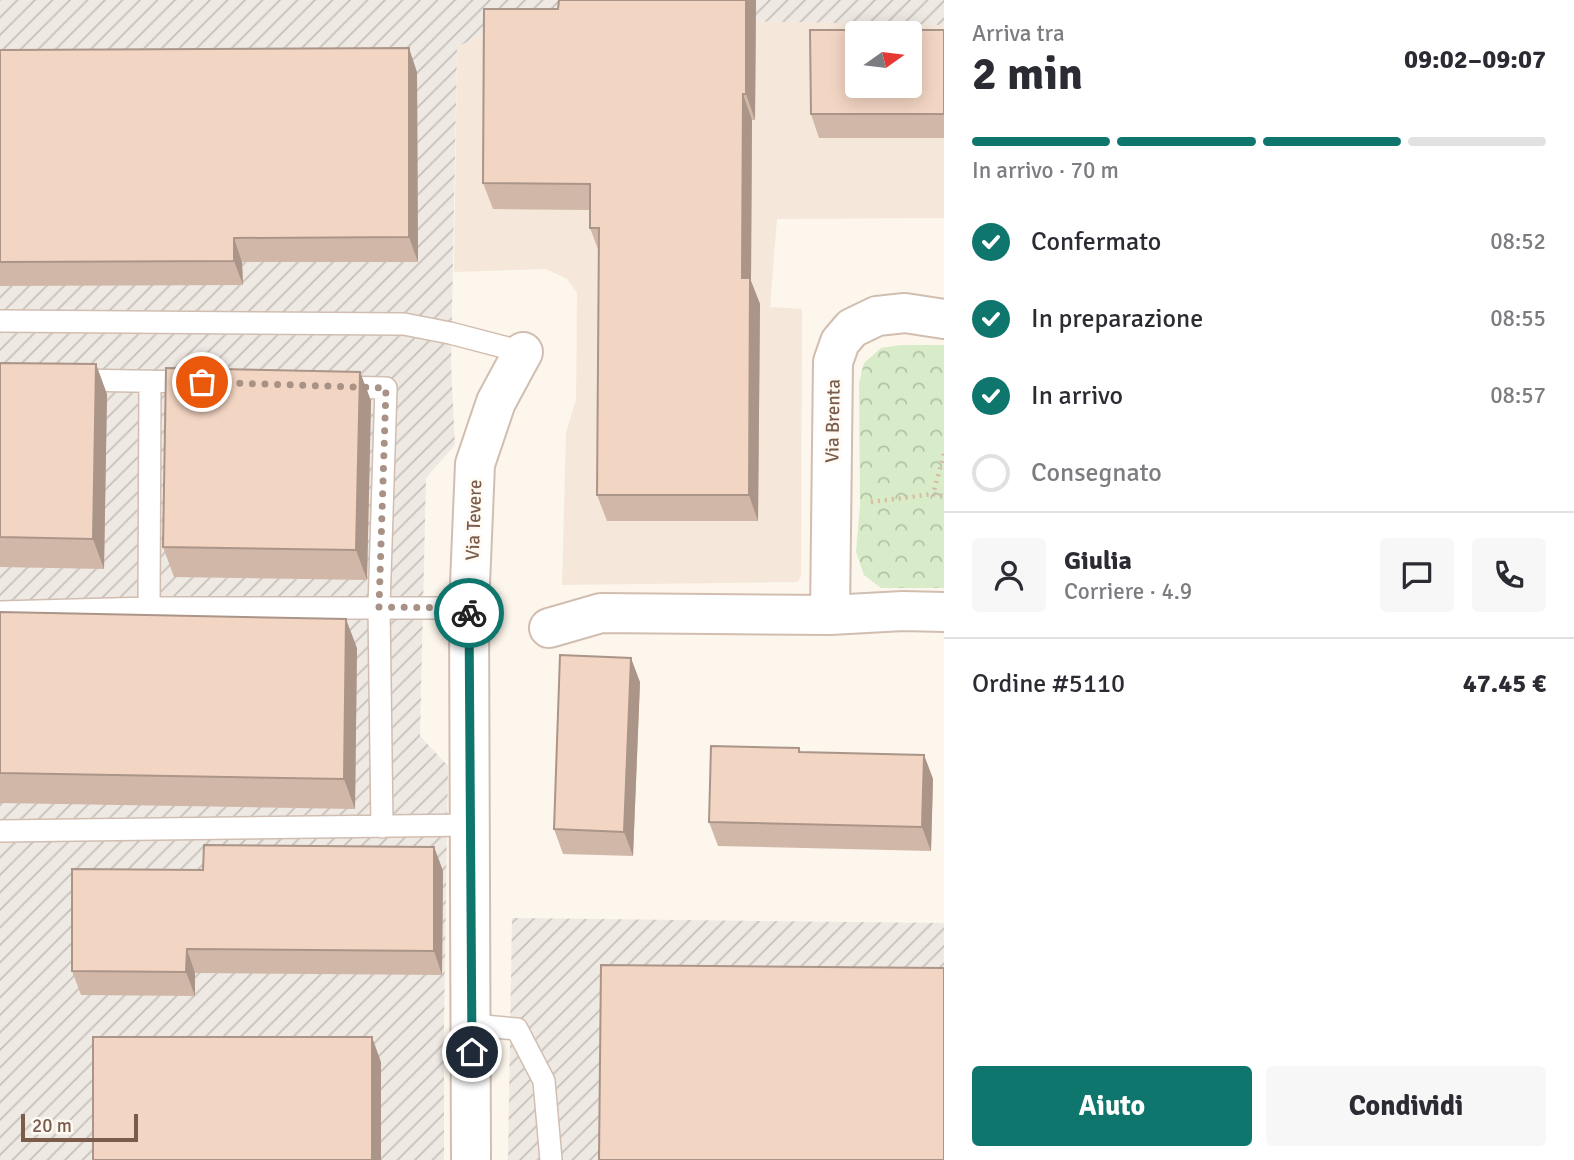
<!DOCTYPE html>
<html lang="it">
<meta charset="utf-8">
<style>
:root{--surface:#fff;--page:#f7f7f7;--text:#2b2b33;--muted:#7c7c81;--line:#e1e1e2;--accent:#0f766e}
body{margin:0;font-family:Signika,sans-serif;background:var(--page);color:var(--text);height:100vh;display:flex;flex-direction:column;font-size:26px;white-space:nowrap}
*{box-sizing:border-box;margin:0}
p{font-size:23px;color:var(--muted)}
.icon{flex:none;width:38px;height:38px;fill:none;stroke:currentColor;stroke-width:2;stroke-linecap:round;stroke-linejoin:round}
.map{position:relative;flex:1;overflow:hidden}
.side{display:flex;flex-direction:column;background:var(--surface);width:630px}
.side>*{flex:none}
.needle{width:46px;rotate:76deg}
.buttons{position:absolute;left:845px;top:21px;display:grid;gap:14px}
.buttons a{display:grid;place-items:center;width:77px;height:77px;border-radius:7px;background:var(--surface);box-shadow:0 4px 18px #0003;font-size:35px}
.scale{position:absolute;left:21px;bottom:18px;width:117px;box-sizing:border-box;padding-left:7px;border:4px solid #7a5c4d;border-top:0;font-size:19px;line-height:24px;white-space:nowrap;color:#7a5c4d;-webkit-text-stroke:5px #fffaf3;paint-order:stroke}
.pin{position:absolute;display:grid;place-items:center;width:60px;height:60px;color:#fff;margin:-30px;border:4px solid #fff;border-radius:50%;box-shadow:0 2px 7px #0007}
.courier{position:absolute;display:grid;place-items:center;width:70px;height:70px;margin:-35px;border:5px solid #0f766e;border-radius:50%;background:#fff;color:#222;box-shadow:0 2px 9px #0007}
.summary em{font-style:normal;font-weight:700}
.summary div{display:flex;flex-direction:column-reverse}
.summary{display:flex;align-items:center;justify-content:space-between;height:119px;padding:0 28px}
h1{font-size:46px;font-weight:700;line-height:52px}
.bar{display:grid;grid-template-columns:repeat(4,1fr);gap:10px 7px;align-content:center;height:84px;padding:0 28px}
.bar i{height:9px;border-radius:5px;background:var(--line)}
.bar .selected{background:var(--accent)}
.bar p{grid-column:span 4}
.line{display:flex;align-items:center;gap:18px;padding:0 28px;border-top:2px solid var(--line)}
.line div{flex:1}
.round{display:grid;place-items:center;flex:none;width:74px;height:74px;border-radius:7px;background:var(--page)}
ol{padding:0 28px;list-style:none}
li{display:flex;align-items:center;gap:21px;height:77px}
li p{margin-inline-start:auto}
li .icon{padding:7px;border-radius:50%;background:var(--accent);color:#fff;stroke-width:4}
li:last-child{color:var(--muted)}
li i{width:38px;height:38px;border:4px solid var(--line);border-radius:50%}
.action{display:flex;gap:14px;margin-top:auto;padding:14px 28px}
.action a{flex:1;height:80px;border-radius:7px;background:var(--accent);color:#fff;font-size:28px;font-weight:700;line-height:80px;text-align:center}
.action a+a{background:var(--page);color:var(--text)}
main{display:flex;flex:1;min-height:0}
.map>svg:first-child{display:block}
.residential{fill:#f5e8da;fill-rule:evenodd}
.industrial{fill:url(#industrial-furrows)}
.park{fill:url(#park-crowns)}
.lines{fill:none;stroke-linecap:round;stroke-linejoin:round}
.service-casing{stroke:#d1beb0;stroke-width:24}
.minor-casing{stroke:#d1beb0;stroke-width:42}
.path{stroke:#d9b8a5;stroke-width:4.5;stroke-dasharray:2 5;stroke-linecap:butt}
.service{stroke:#fff;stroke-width:21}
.minor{stroke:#fff;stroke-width:38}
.wall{fill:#d1b7a8}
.shaded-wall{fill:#aa9588}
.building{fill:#f3d5c3;stroke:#aa9588;stroke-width:2;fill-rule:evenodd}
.done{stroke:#a89285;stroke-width:7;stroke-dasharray:0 12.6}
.route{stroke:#0f766e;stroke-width:9}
.labels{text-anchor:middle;stroke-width:6;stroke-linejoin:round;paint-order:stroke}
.street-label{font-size:19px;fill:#7a5c4d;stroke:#fffaf3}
</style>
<main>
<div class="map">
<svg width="944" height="1160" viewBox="0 0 944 1160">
<defs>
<pattern id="industrial-furrows" width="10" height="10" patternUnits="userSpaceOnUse" patternTransform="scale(1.75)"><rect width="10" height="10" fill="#efe9e4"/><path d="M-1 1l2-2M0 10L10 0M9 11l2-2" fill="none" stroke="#c7c0bb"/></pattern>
<pattern id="park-crowns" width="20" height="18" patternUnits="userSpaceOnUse" patternTransform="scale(1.75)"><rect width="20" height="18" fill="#d8ecc9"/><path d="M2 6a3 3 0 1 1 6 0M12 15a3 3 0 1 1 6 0" fill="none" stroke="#b4c2a5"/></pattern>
</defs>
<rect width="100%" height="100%" fill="#fdf6ec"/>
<path class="residential" d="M 519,17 L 944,25 L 944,218 L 777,219 L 770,307 L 802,309 L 801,576 L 798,582 L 562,585 L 566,432 L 576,400 L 577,293 L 567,279 L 546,269 L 454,272 L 457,47 ZM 858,33 L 910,33 L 910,86 L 858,86 Z"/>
<path class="industrial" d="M 0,0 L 944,0 L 944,25 L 518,17 L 457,47 L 451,365 L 455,445 L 426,478 L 420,736 L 448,766 L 444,1025 L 444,1160 L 0,1160 Z
M 512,918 L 944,923 L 944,1160 L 508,1160 Z"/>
<path class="park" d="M 900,345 L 944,345 L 944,588 L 881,588 L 864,575 L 856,552 L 860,505 L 859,383 L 864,363 L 881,348 Z"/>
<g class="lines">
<defs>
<path id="service" d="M 0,321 L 404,324 L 450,333 L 523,352
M 75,380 L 193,382
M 337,387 L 386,388 L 379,607 L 382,827
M 149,608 L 150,381
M 0,612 L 149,608 L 469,608
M 0,831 L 471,825
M 472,1025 L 517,1029 L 544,1081 L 551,1160"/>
<path id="minor" d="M 830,615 L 833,362 L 840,342 L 852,328 L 877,316 L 905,313 L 944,319
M 549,628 L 601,613 L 830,615 L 903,611 L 944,612
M 471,1160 L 469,608 L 475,464 L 496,402 L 523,352"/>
</defs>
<use href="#service" class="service-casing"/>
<use href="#minor" class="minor-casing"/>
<path class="path" d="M 944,454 L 933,494 L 944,496
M 871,502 L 933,494"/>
<use href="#service" class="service"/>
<use href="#minor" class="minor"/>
</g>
<path class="wall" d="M 756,0 L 755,120 L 752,120 L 751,281 L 760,304 L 758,521 L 607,521 L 597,495 L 599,252 L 590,228 L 590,210 L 493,209 L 483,183 L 558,9 Z
M 944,30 L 944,138 L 819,138 L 811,114 Z
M 0,50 L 417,72 L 418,262 L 242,262 L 243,285 L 0,286 Z
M 0,363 L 107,394 L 104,569 L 0,567 Z
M 360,372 L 371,401 L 367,580 L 174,577 L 163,547 Z
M 0,612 L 357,648 L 355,809 L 0,803 Z
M 640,682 L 633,856 L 563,854 L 554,829 Z
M 799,748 L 801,752 L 924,755 L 933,779 L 931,851 L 718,846 L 709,822 Z
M 434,847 L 443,871 L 442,975 L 195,973 L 195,996 L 81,995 L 72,971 L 203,870 Z"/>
<path class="shaded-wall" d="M 746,0 L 756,0 L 755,120 L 746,94 Z
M 409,48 L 417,72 L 418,262 L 409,237 Z
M 743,94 L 752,120 L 751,281 L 760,304 L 758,521 L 749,495 L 742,278 Z
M 234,238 L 242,262 L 243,285 L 234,261 Z
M 96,364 L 107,394 L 104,569 L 93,539 Z
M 360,372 L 371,401 L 367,580 L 356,550 Z
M 346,619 L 357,648 L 355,809 L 344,779 Z
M 631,658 L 640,682 L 633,856 L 624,832 Z
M 924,755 L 933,779 L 931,851 L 922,827 Z
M 434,847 L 443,871 L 442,975 L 434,951 Z
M 187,949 L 195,973 L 195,996 L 186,972 Z
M 372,1037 L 381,1062 L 381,1160 L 372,1160 Z"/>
<path class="building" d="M 559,0 L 746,0 L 746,94 L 743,94 L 742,278 L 750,278 L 749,495 L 597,495 L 599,228 L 590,228 L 590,184 L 483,183 L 484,9 L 558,9 Z
M 810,30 L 944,30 L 944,114 L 811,114 ZM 858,33 L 910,33 L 910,86 L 858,86 Z
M 409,48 L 409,237 L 234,238 L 234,261 L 0,262 L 0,50 Z
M 0,363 L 96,364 L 93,539 L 0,537 Z
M 166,368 L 360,372 L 356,550 L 163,547 Z
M 0,612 L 346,619 L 344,779 L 0,773 Z
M 560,655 L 631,658 L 624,832 L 554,829 Z
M 711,746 L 799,748 L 799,752 L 924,755 L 922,827 L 709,822 Z
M 204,845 L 434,847 L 434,951 L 187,949 L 186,972 L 72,971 L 72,869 L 203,870 Z
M 601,965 L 944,968 L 944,1160 L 599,1160 Z
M 93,1037 L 372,1037 L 372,1160 L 93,1160 Z"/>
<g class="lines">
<path class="done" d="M 202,382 L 386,388 L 379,607 L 469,608 L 469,613"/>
<path class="route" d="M 469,613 L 472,1052"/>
</g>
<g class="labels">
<g class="street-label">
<text transform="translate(832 421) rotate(-89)" y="7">Via Brenta</text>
<text transform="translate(473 520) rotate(-88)" y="7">Via Tevere</text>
</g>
</g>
</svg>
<div class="buttons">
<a><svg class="needle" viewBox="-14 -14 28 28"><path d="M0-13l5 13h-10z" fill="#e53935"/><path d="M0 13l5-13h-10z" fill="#7c7c81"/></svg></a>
</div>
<div class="scale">20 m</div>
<div class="pin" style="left:202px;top:382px;background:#ea580c"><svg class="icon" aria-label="bag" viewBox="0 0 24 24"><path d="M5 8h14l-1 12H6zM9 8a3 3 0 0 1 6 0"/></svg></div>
<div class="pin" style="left:472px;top:1052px;background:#1f2937"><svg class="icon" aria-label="home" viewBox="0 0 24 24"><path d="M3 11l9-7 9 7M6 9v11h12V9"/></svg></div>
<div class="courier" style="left:469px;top:613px"><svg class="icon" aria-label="bike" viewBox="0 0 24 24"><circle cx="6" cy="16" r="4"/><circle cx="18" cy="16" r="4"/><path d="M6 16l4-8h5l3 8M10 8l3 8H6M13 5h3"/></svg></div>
</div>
<section class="side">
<div class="summary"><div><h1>2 min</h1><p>Arriva tra</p></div><em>09:02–09:07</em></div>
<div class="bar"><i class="selected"></i><i class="selected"></i><i class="selected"></i><i></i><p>In arrivo · 70 m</p></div>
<ol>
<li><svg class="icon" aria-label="check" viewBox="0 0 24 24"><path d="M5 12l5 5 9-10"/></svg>Confermato<p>08:52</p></li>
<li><svg class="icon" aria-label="check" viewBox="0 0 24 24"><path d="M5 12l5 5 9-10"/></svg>In preparazione<p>08:55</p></li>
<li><svg class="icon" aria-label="check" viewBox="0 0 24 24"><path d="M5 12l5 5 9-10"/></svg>In arrivo<p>08:57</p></li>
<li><i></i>Consegnato</li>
</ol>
<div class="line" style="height:126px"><a class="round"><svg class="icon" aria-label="person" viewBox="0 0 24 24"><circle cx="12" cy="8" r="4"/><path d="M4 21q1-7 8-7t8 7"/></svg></a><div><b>Giulia</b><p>Corriere · 4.9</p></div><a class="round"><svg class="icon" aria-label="chat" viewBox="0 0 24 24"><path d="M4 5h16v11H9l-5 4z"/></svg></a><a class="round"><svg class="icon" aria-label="phone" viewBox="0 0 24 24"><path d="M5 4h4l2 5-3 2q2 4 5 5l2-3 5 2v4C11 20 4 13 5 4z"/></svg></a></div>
<div class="line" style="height:91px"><div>Ordine #5110</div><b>47.45 €</b></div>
<div class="action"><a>Aiuto</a><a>Condividi</a></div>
</section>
</main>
